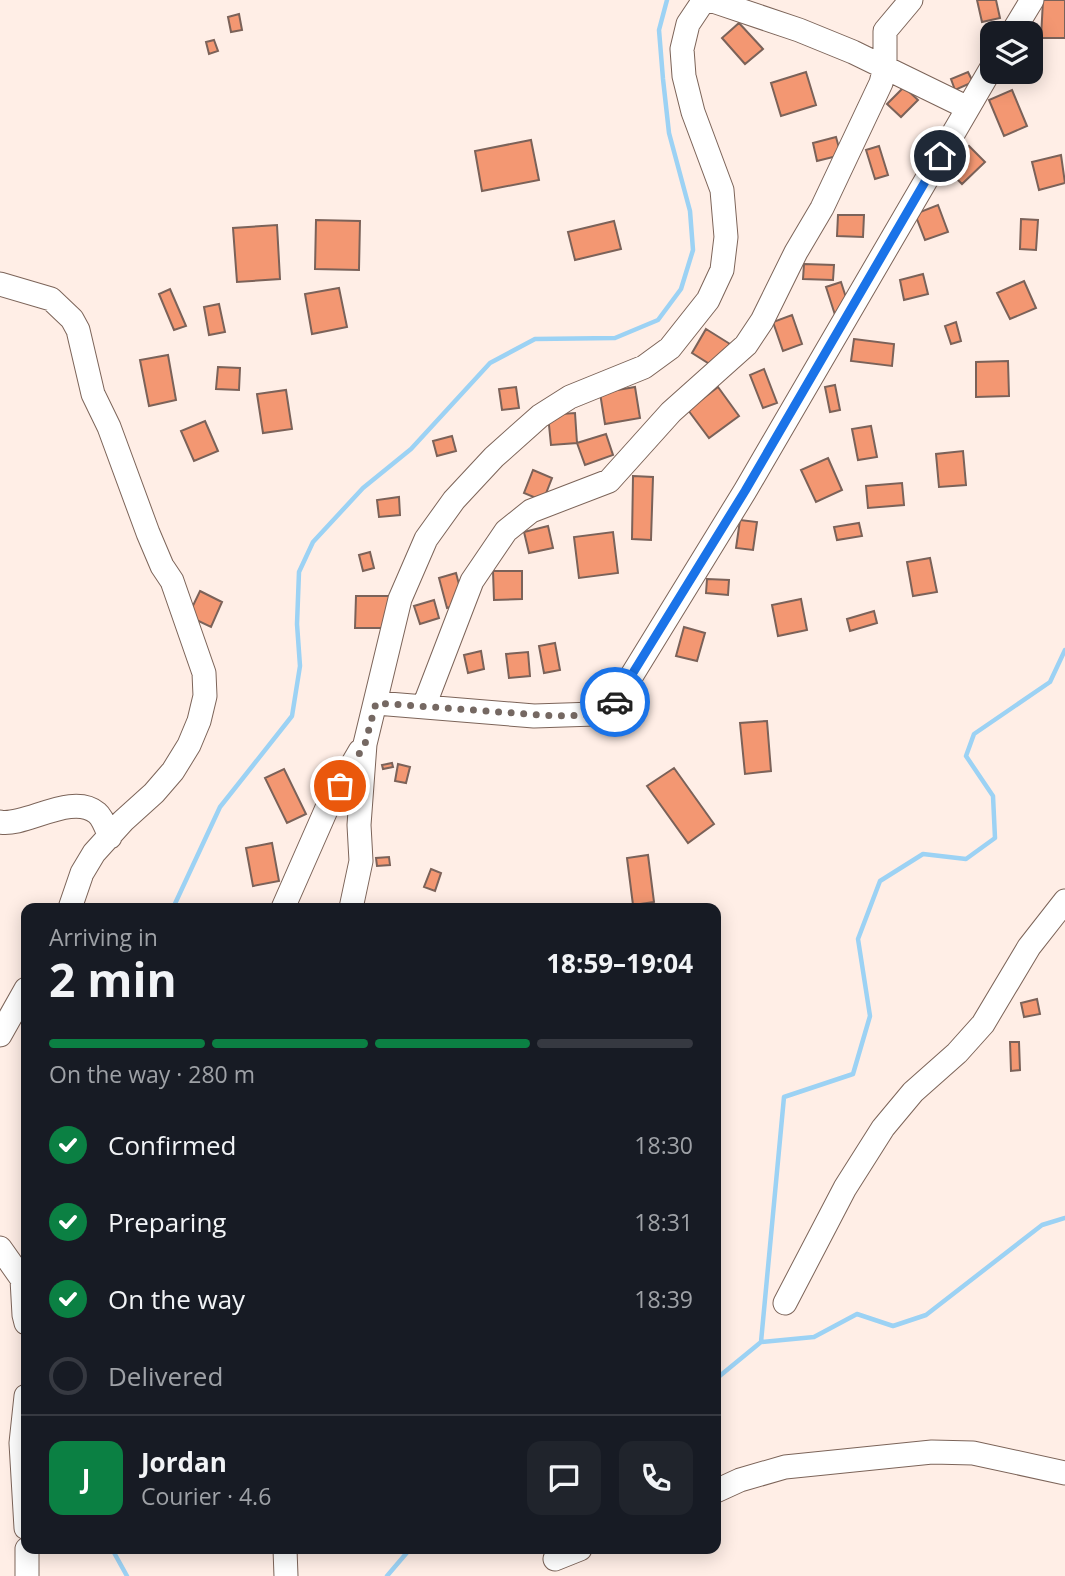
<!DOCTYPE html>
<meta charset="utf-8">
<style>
:root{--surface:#171b24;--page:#20242c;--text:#f1f3f6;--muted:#9ea1a6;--line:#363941;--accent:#0b8043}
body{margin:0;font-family:"Open Sans",sans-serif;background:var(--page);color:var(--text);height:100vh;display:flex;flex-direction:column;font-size:26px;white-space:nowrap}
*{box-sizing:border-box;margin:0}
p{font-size:23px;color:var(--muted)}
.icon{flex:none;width:38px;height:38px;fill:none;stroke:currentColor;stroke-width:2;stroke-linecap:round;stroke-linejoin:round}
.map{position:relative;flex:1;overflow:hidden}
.sheet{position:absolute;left:21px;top:903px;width:700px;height:651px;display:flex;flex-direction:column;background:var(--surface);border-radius:14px;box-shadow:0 4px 18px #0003}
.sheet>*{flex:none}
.tools{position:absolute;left:980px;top:21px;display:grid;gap:14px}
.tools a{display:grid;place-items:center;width:63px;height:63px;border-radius:14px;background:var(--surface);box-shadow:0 4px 18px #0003;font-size:35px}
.pin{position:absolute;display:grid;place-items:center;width:60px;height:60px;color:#fff;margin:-30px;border:4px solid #fff;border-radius:50%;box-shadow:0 2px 7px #0007}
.courier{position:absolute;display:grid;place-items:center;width:70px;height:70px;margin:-35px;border:5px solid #1a73e8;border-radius:50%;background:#fff;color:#222;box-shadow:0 2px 9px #0007}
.summary em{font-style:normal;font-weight:700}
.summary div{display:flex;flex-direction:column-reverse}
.summary{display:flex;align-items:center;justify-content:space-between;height:119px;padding:0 28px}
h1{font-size:46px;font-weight:700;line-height:52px}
.bar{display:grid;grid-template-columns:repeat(4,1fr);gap:10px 7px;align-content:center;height:84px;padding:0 28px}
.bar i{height:9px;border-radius:5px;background:var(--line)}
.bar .selected{background:var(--accent)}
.bar p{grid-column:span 4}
.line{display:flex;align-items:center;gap:18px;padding:0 28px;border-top:2px solid var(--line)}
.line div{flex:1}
.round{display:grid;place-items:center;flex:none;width:74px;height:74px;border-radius:14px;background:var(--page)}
ol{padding:0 28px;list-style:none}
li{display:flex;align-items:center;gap:21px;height:77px}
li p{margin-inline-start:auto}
li .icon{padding:7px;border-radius:50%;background:var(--accent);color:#fff;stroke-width:4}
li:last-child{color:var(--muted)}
li i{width:38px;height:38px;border:4px solid var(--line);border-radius:50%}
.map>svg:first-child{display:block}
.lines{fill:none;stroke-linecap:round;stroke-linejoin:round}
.stream{stroke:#9cd2f4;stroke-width:4.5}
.building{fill:#f39772;stroke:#7b6259;stroke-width:2}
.minor-casing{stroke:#7c6459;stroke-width:25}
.minor{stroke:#fff;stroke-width:23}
.done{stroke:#756862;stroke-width:7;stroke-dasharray:0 12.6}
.route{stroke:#1a73e8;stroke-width:9}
</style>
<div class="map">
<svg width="1065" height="1576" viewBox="0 0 1065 1576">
<rect width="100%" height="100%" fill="#ffeee6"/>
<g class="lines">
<path class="stream" d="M 173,908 L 220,807 L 292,716 L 300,666 L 297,624 L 299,572 L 313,542 L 363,488 L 411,449 L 490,363 L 535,339 L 615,338 L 658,320 L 681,289 L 693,250 L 690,211 L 669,133 L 663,79 L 659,30 L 667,0
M 761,1342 L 814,1337 L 857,1314 L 893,1326 L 926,1315 L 1042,1225 L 1065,1218
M 716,1379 L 761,1342 L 784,1097 L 853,1074 L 870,1016 L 858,939 L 880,881 L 923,854 L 966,859 L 995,838 L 993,796 L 966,756 L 974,734 L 1050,682 L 1065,650
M 112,1549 L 127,1576
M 387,1576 L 410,1549"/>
</g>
<path class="building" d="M 977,0 L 996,0 L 1000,18 L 982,22 Z
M 1043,0 L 1065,0 L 1065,38 L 1041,38 Z
M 239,14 L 242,30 L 231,32 L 228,17 Z
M 739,23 L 763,49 L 745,64 L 722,38 Z
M 214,40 L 218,51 L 209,54 L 206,42 Z
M 806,72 L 816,105 L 781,116 L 771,83 Z
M 968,72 L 973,82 L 955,90 L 951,79 Z
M 904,87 L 918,100 L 901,117 L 887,104 Z
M 1012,90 L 1027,126 L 1004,136 L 989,100 Z
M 836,137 L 841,155 L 817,161 L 813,143 Z
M 531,140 L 539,180 L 482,191 L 475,151 Z
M 879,146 L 888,175 L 875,179 L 866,150 Z
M 969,146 L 985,162 L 962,184 L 946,168 Z
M 1061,155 L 1065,183 L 1039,190 L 1032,162 Z
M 938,205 L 948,232 L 925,240 L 915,214 Z
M 838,215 L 864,215 L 863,237 L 837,236 Z
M 1021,219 L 1038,220 L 1036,250 L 1020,249 Z
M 316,220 L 360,221 L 359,270 L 315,269 Z
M 614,221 L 621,249 L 575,260 L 568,232 Z
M 277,225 L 280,279 L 237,282 L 233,228 Z
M 804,264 L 834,265 L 833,280 L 803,279 Z
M 923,274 L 928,294 L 904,300 L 900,280 Z
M 1024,281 L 1036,308 L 1010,319 L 997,293 Z
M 841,282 L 852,316 L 837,321 L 826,287 Z
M 339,288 L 347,327 L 312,334 L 305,294 Z
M 170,289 L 186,326 L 174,330 L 159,294 Z
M 219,304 L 225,332 L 209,335 L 204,307 Z
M 792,315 L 802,344 L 783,351 L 773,322 Z
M 956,322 L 961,341 L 951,344 L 945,326 Z
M 706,329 L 730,344 L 716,368 L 692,353 Z
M 854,339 L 894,344 L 892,366 L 851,361 Z
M 168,355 L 176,400 L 149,406 L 140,360 Z
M 1008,361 L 1009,396 L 976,397 L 976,362 Z
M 218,367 L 240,368 L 239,390 L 216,389 Z
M 764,369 L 777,403 L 763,408 L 750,375 Z
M 835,385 L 840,410 L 830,412 L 825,387 Z
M 516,387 L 519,408 L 502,410 L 499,389 Z
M 635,387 L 640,418 L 605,424 L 600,393 Z
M 718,387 L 739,416 L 709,438 L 688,410 Z
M 286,390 L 292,429 L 263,433 L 257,394 Z
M 575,413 L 577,443 L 551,445 L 548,415 Z
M 205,421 L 218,451 L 194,461 L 181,431 Z
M 871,426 L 877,457 L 858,460 L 852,429 Z
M 606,434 L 613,455 L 585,465 L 577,443 Z
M 452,436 L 456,451 L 437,456 L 433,441 Z
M 963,451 L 966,485 L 939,487 L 936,454 Z
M 828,458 L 842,490 L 816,502 L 801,470 Z
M 533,470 L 552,478 L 543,501 L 524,493 Z
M 633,476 L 653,477 L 651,540 L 632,539 Z
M 902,483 L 904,505 L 868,508 L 866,486 Z
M 399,497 L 400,515 L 379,517 L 377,500 Z
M 740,520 L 757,522 L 753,550 L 736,548 Z
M 859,523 L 862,536 L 837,540 L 834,527 Z
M 548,526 L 553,548 L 529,553 L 524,532 Z
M 613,532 L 618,573 L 579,578 L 574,537 Z
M 370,552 L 374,568 L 363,571 L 359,555 Z
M 930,558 L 937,592 L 913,596 L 907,562 Z
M 493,571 L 522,571 L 522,599 L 494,600 Z
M 456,573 L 464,603 L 447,608 L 439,578 Z
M 707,579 L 729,580 L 728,595 L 706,593 Z
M 200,591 L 222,602 L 211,627 L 188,616 Z
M 356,596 L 389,596 L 389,628 L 355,628 Z
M 801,599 L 807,630 L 778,636 L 772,605 Z
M 434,600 L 439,618 L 420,624 L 414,606 Z
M 874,611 L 877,623 L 850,631 L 847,619 Z
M 684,627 L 705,633 L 697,661 L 676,656 Z
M 555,643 L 560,670 L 544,673 L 539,646 Z
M 481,651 L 484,669 L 468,673 L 464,655 Z
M 528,652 L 530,676 L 509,678 L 506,654 Z
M 767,721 L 771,771 L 745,774 L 740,723 Z
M 392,763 L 393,767 L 383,769 L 382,765 Z
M 398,764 L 410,767 L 406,783 L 395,781 Z
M 674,768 L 714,824 L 688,843 L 647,786 Z
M 284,769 L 306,814 L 287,823 L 265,778 Z
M 272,843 L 279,881 L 253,886 L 246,848 Z
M 648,855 L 654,902 L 633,905 L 627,858 Z
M 389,857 L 390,865 L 377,866 L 376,858 Z
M 431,869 L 441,873 L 435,891 L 424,887 Z
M 1037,999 L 1040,1014 L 1024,1017 L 1021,1003 Z
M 1010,1042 L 1019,1042 L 1020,1070 L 1011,1071 Z"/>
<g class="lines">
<defs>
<path id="minor" d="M 710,0 L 799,30 L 853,52 L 968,108
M 1012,33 L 1032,0
M 0,284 L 51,299 L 72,319 L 78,330 L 93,394 L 109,427 L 148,533 L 162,566 L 172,581 L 204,673 L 205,696 L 199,721 L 189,745 L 173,771 L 154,793 L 123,821 L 94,853 L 82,873 L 70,908
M 376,703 L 534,716 L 595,714 L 613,706 L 745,491 L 992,67
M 424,706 L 472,581 L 506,531 L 531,511 L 609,481 L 671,412 L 746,345 L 762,321 L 796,252 L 822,208 L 881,83 L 885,67 L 885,31 L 911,0
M 0,822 C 25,827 72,792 97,813 C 103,818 107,830 110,837
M 283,908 L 327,808 L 360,751
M 351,908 L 361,861 L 359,825 L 365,744 L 400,599 L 426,539 L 454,500 L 494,457 L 540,416 L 570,397 L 644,367 L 670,348 L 708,300 L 722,270 L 726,237 L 722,190 L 693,112 L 684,76 L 682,49 L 688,24 L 704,0
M 0,1035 L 26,989
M 0,1248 L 22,1279 L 24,1315 L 26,1323
M 785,1303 L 845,1188 L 883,1128 L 913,1092 L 957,1053 L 983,1024 L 1029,947 L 1065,901
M 26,1396 L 21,1443 L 26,1528
M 716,1491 L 740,1480 L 785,1467 L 932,1452 L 973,1453 L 1065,1473
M 27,1549 L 27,1576
M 285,1549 L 286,1576
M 555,1559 L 580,1549"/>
</defs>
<use href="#minor" class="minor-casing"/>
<use href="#minor" class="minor"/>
</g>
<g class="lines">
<path class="done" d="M 340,786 L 365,744 L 376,703 L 554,716 L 595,715 L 613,706 L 615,702"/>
<path class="route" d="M 615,702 L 745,491 L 940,156"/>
</g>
</svg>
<div class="tools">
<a><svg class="icon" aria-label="layers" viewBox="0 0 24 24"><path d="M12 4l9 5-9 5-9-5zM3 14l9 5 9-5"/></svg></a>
</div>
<div class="pin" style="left:340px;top:786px;background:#ea580c"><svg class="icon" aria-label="bag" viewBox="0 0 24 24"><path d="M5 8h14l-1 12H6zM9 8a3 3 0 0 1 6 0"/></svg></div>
<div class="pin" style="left:940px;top:156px;background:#1f2937"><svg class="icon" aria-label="home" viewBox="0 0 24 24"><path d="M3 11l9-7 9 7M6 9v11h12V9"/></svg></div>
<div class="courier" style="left:615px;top:702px"><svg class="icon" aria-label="car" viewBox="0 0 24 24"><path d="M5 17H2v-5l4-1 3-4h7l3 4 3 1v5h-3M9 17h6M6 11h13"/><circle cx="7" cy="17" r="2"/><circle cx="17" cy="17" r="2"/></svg></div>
<section class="sheet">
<div class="summary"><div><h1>2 min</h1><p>Arriving in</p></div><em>18:59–19:04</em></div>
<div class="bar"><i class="selected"></i><i class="selected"></i><i class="selected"></i><i></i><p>On the way · 280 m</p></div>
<ol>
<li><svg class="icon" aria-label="check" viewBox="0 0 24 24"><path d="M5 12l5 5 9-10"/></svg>Confirmed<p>18:30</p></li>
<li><svg class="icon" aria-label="check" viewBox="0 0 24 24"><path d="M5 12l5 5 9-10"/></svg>Preparing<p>18:31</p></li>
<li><svg class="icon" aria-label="check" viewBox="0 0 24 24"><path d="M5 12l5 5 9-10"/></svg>On the way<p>18:39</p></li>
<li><i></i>Delivered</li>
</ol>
<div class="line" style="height:126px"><b class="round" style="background:var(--accent);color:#fff">J</b><div><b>Jordan</b><p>Courier · 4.6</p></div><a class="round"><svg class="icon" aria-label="chat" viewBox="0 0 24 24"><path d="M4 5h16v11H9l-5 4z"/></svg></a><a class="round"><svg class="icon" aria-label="phone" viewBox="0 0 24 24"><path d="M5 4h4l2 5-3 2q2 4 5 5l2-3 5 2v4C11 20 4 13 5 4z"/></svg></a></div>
</section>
</div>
